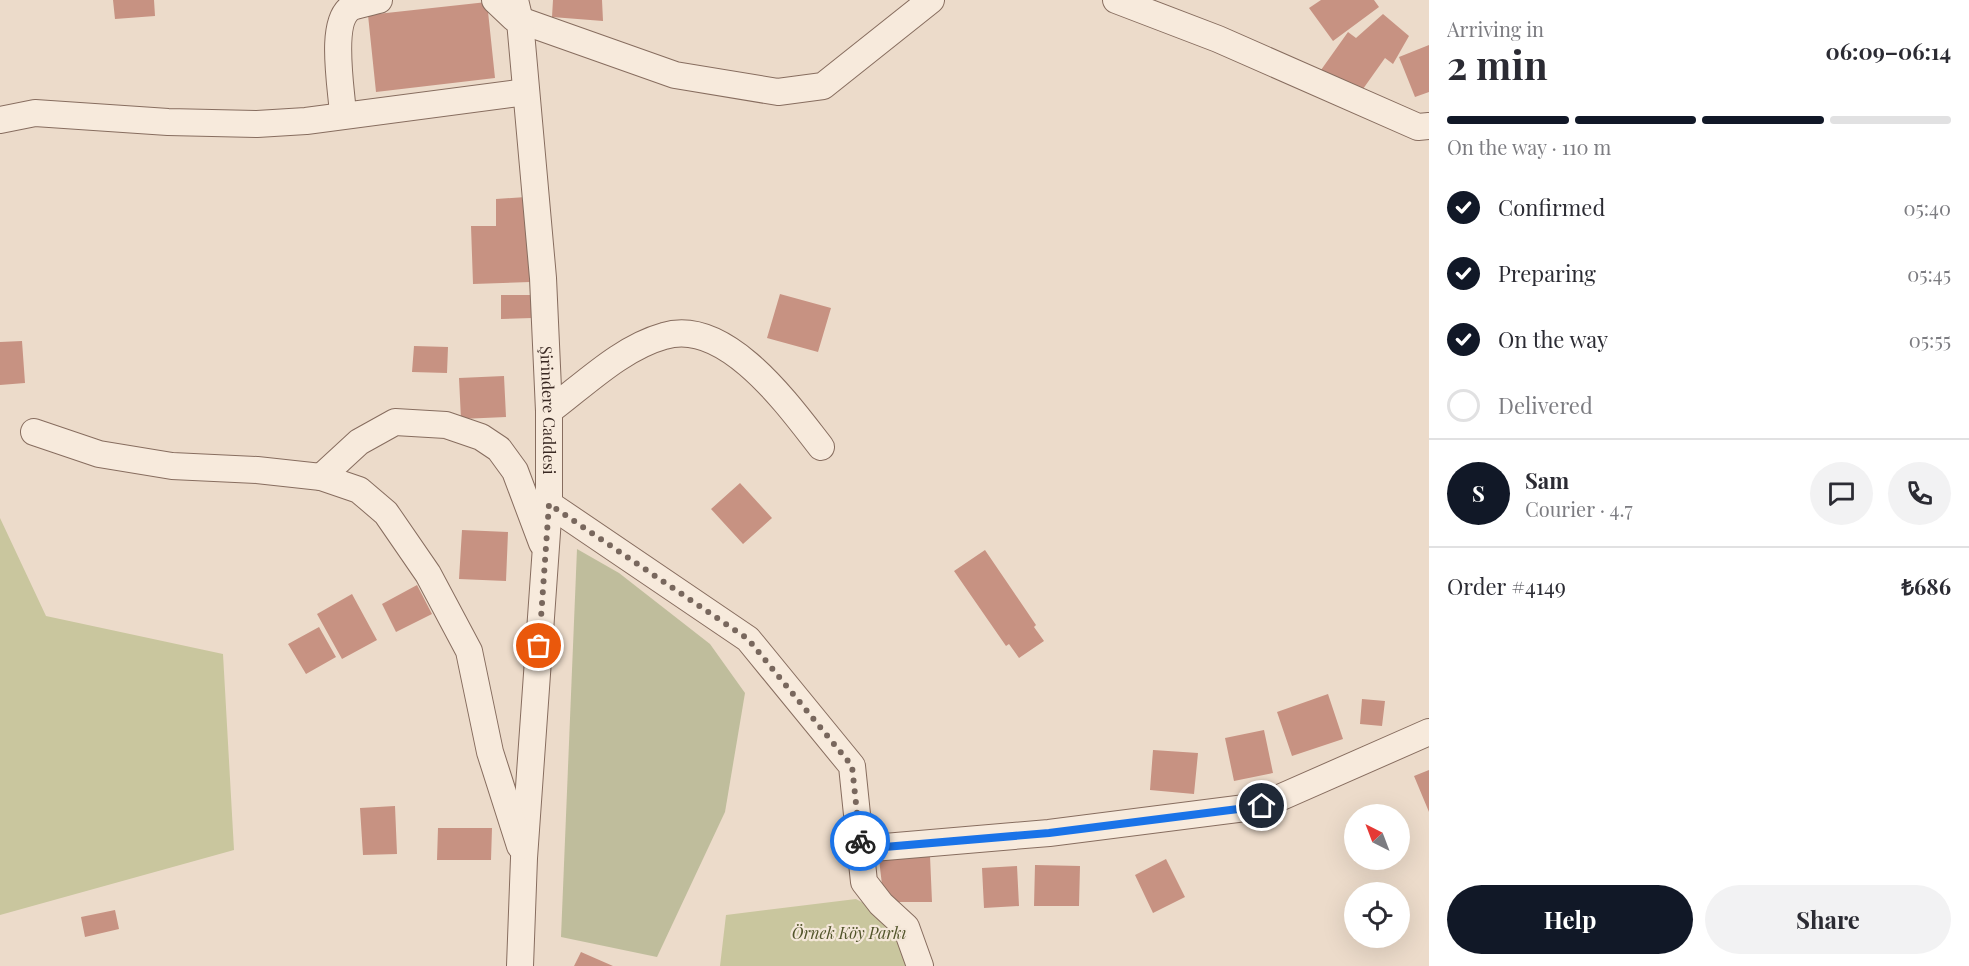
<!DOCTYPE html>
<meta charset="utf-8">
<style>
:root{--surface:#fff;--page:#f2f2f3;--text:#2b2b33;--muted:#7c7c81;--line:#e1e1e2;--accent:#111827}
body{margin:0;font-family:"Playfair Display",serif;background:var(--page);color:var(--text);height:100vh;display:flex;flex-direction:column;font-size:22px;white-space:nowrap}
*{box-sizing:border-box;margin:0}
p{font-size:20px;color:var(--muted)}
.icon{flex:none;width:33px;height:33px;fill:none;stroke:currentColor;stroke-width:2;stroke-linecap:round;stroke-linejoin:round}
.map{position:relative;flex:1;overflow:hidden}
.side{display:flex;flex-direction:column;background:var(--surface);width:540px}
.side>*{flex:none}
.needle{width:39px;rotate:318deg}
.controls{position:absolute;left:1344px;top:804px;display:grid;gap:12px}
.controls a{display:grid;place-items:center;width:66px;height:66px;border-radius:50%;background:var(--surface);box-shadow:0 6px 24px #0002;font-size:30px}
.pin{position:absolute;display:grid;place-items:center;width:51px;height:51px;color:#fff;margin:-26px;border:3px solid #fff;border-radius:50%;box-shadow:0 2px 6px #0007}
.courier{position:absolute;display:grid;place-items:center;width:60px;height:60px;margin:-30px;border:4px solid #1a73e8;border-radius:50%;background:#fff;color:#222;box-shadow:0 2px 8px #0007}
.overview em{font-style:normal;font-weight:700}
.overview div{display:flex;flex-direction:column-reverse}
.overview{display:flex;align-items:center;justify-content:space-between;height:102px;padding:0 18px}
h1{font-size:39px;font-weight:700;line-height:45px}
.bar{display:grid;grid-template-columns:repeat(4,1fr);gap:9px 6px;align-content:center;height:72px;padding:0 18px}
.bar i{height:8px;border-radius:4px;background:var(--line)}
.bar .selected{background:var(--accent)}
.bar p{grid-column:span 4}
.line{display:flex;align-items:center;gap:15px;padding:0 18px;border-top:2px solid var(--line)}
.line div{flex:1}
.round{display:grid;place-items:center;flex:none;width:63px;height:63px;border-radius:32px;background:var(--page)}
ol{padding:0 18px;list-style:none}
li{display:flex;align-items:center;gap:18px;height:66px}
li p{margin-inline-start:auto}
li .icon{padding:6px;border-radius:50%;background:var(--accent);color:#fff;stroke-width:4}
li:last-child{color:var(--muted)}
li i{width:33px;height:33px;border:3px solid var(--line);border-radius:50%}
.button{display:flex;gap:12px;margin-top:auto;padding:12px 18px}
.button a{flex:1;height:69px;border-radius:36px;background:var(--accent);color:#fff;font-size:24px;font-weight:700;line-height:69px;text-align:center}
.button a+a{background:var(--page);color:var(--text)}
main{display:flex;flex:1;min-height:0}
.map>svg:first-child{display:block}
.green{fill:#c9c69e}
.cemetery{fill:#bfbd9c}
.building{fill:#c79282}
.lines{fill:none;stroke-linecap:round;stroke-linejoin:round}
.minor-casing{stroke:#876d5f;stroke-width:28}
.minor{stroke:#f7eadc;stroke-width:26}
.done{stroke:#78675d;stroke-width:6;stroke-dasharray:0 10.8}
.route{stroke:#1a73e8;stroke-width:8}
.labels{text-anchor:middle;stroke-width:4.5;stroke-linejoin:round;paint-order:stroke}
.street-label{font-size:16px;fill:#392822;stroke:#f4e7d9}
.park-label{font-size:16px;font-style:italic;fill:#51542a;stroke:#f4e7d9}
</style>
<main>
<div class="map">
<svg width="1429" height="966" viewBox="0 0 1429 966">
<rect width="100%" height="100%" fill="#ecdbca"/>
<path class="green" d="M 0,518 L 46,616 L 223,654 L 234,850 L 0,915 Z
M 856,899 L 880,912 L 901,933 L 910,966 L 720,966 L 726,915 Z"/>
<path class="cemetery" d="M 577,549 L 619,573 L 710,644 L 745,693 L 725,812 L 657,957 L 561,937 Z"/>
<path class="building" d="M 113,0 L 154,0 L 155,16 L 115,19 Z
M 553,0 L 602,0 L 603,21 L 552,17 Z
M 1321,0 L 1374,0 L 1379,7 L 1333,41 L 1309,8 Z
M 487,2 L 495,78 L 376,92 L 368,15 Z
M 1383,14 L 1409,36 L 1393,64 L 1385,58 L 1358,96 L 1321,70 L 1348,32 L 1356,38 Z
M 1429,45 L 1429,92 L 1415,97 L 1399,57 Z
M 526,197 L 530,282 L 473,284 L 471,226 L 496,226 L 496,199 Z
M 780,294 L 831,308 L 818,352 L 767,338 Z
M 501,295 L 532,295 L 532,318 L 501,319 Z
M 22,341 L 25,383 L 0,385 L 0,342 Z
M 414,346 L 448,347 L 447,373 L 412,372 Z
M 504,376 L 506,417 L 461,419 L 459,378 Z
M 740,483 L 772,518 L 743,544 L 711,509 Z
M 462,530 L 508,532 L 506,581 L 459,579 Z
M 985,550 L 1036,625 L 1034,627 L 1044,641 L 1019,658 L 1009,644 L 1006,646 L 954,571 Z
M 417,585 L 432,614 L 396,632 L 382,604 Z
M 352,594 L 377,640 L 342,659 L 317,614 Z
M 319,627 L 336,657 L 306,674 L 288,644 Z
M 1328,694 L 1343,739 L 1292,756 L 1277,712 Z
M 1362,699 L 1385,701 L 1382,726 L 1360,724 Z
M 1264,730 L 1273,773 L 1234,781 L 1225,738 Z
M 1153,750 L 1198,753 L 1194,794 L 1150,790 Z
M 1429,770 L 1429,812 L 1414,776 Z
M 395,806 L 397,854 L 363,855 L 360,808 Z
M 438,828 L 492,828 L 491,860 L 437,860 Z
M 930,856 L 932,902 L 884,902 L 879,859 Z
M 1166,859 L 1185,897 L 1153,913 L 1135,875 Z
M 1035,865 L 1080,866 L 1079,906 L 1034,906 Z
M 1017,866 L 1019,906 L 984,908 L 982,868 Z
M 115,910 L 119,929 L 85,937 L 81,917 Z
M 581,952 L 613,966 L 574,966 Z"/>
<g class="lines">
<defs>
<g id="minor">
<path d="M 495,0 L 514,18 L 675,75 L 778,92 L 823,86 L 931,0"/>
<path id="s1" d="M 515,0 L 520,21 L 543,278 L 549,411 L 549,504 L 524,858 L 520,966"/>
<path d="M 1116,0 L 1218,39 L 1418,127 L 1429,126"/>
<path d="M 343,115 C 342,91 328,20 352,7 C 360,4 371,2 379,0"/>
<path d="M 0,120 L 35,113 L 168,122 L 257,124 L 306,121 L 526,92"/>
<path d="M 549,411 C 584,385 621,348 664,336 C 726,317 789,406 821,447"/>
<path d="M 34,432 L 99,454 L 172,466 L 257,470 L 321,477 L 359,490 L 386,513 L 428,574 L 469,651 L 490,752 L 520,846"/>
<path d="M 321,477 L 359,442 L 395,422 L 446,425 L 481,437 L 499,449 L 515,471 L 542,543"/>
<path d="M 549,504 L 748,639 L 852,766 L 864,882 L 881,904 L 906,927 L 920,966"/>
<path d="M 861,849 L 1049,833 L 1261,806 L 1429,732"/>
</g>
</defs>
<use href="#minor" class="minor-casing"/>
<use href="#minor" class="minor"/>
</g>
<g class="lines">
<path class="done" d="M 539,646 L 549,504 L 748,639 L 852,766 L 860,841"/>
<path class="route" d="M 860,841 L 861,849 L 1049,833 L 1262,806"/>
</g>
<g class="labels">
<g class="street-label">
<text dy="6" stroke="none"><textPath href="#s1" startOffset="412">Şirindere Caddesi</textPath></text>
</g>
<g class="park-label">
<text x="849" y="939">Örnek Köy Parkı</text>
</g>
</g>
</svg>
<div class="controls">
<a><svg class="needle" viewBox="-14 -14 28 28"><path d="M0-13l5 13h-10z" fill="#e53935"/><path d="M0 13l5-13h-10z" fill="#7c7c81"/></svg></a>
<a><svg class="icon" aria-label="locate" viewBox="0 0 24 24"><circle cx="12" cy="12" r="6"/><path d="M12 2v4M12 18v4M2 12h4M18 12h4"/></svg></a>
</div>
<div class="pin" style="left:539px;top:646px;background:#ea580c"><svg class="icon" aria-label="bag" viewBox="0 0 24 24"><path d="M5 8h14l-1 12H6zM9 8a3 3 0 0 1 6 0"/></svg></div>
<div class="pin" style="left:1262px;top:806px;background:#1f2937"><svg class="icon" aria-label="home" viewBox="0 0 24 24"><path d="M3 11l9-7 9 7M6 9v11h12V9"/></svg></div>
<div class="courier" style="left:860px;top:841px"><svg class="icon" aria-label="bike" viewBox="0 0 24 24"><circle cx="6" cy="16" r="4"/><circle cx="18" cy="16" r="4"/><path d="M6 16l4-8h5l3 8M10 8l3 8H6M13 5h3"/></svg></div>
</div>
<section class="side">
<div class="overview"><div><h1>2 min</h1><p>Arriving in</p></div><em>06:09–06:14</em></div>
<div class="bar"><i class="selected"></i><i class="selected"></i><i class="selected"></i><i></i><p>On the way · 110 m</p></div>
<ol>
<li><svg class="icon" aria-label="check" viewBox="0 0 24 24"><path d="M5 12l5 5 9-10"/></svg>Confirmed<p>05:40</p></li>
<li><svg class="icon" aria-label="check" viewBox="0 0 24 24"><path d="M5 12l5 5 9-10"/></svg>Preparing<p>05:45</p></li>
<li><svg class="icon" aria-label="check" viewBox="0 0 24 24"><path d="M5 12l5 5 9-10"/></svg>On the way<p>05:55</p></li>
<li><i></i>Delivered</li>
</ol>
<div class="line" style="height:108px"><b class="round" style="background:var(--accent);color:#fff">S</b><div><b>Sam</b><p>Courier · 4.7</p></div><a class="round"><svg class="icon" aria-label="chat" viewBox="0 0 24 24"><path d="M4 5h16v11H9l-5 4z"/></svg></a><a class="round"><svg class="icon" aria-label="phone" viewBox="0 0 24 24"><path d="M5 4h4l2 5-3 2q2 4 5 5l2-3 5 2v4C11 20 4 13 5 4z"/></svg></a></div>
<div class="line" style="height:78px"><div>Order #4149</div><b>₺686</b></div>
<div class="button"><a>Help</a><a>Share</a></div>
</section>
</main>
